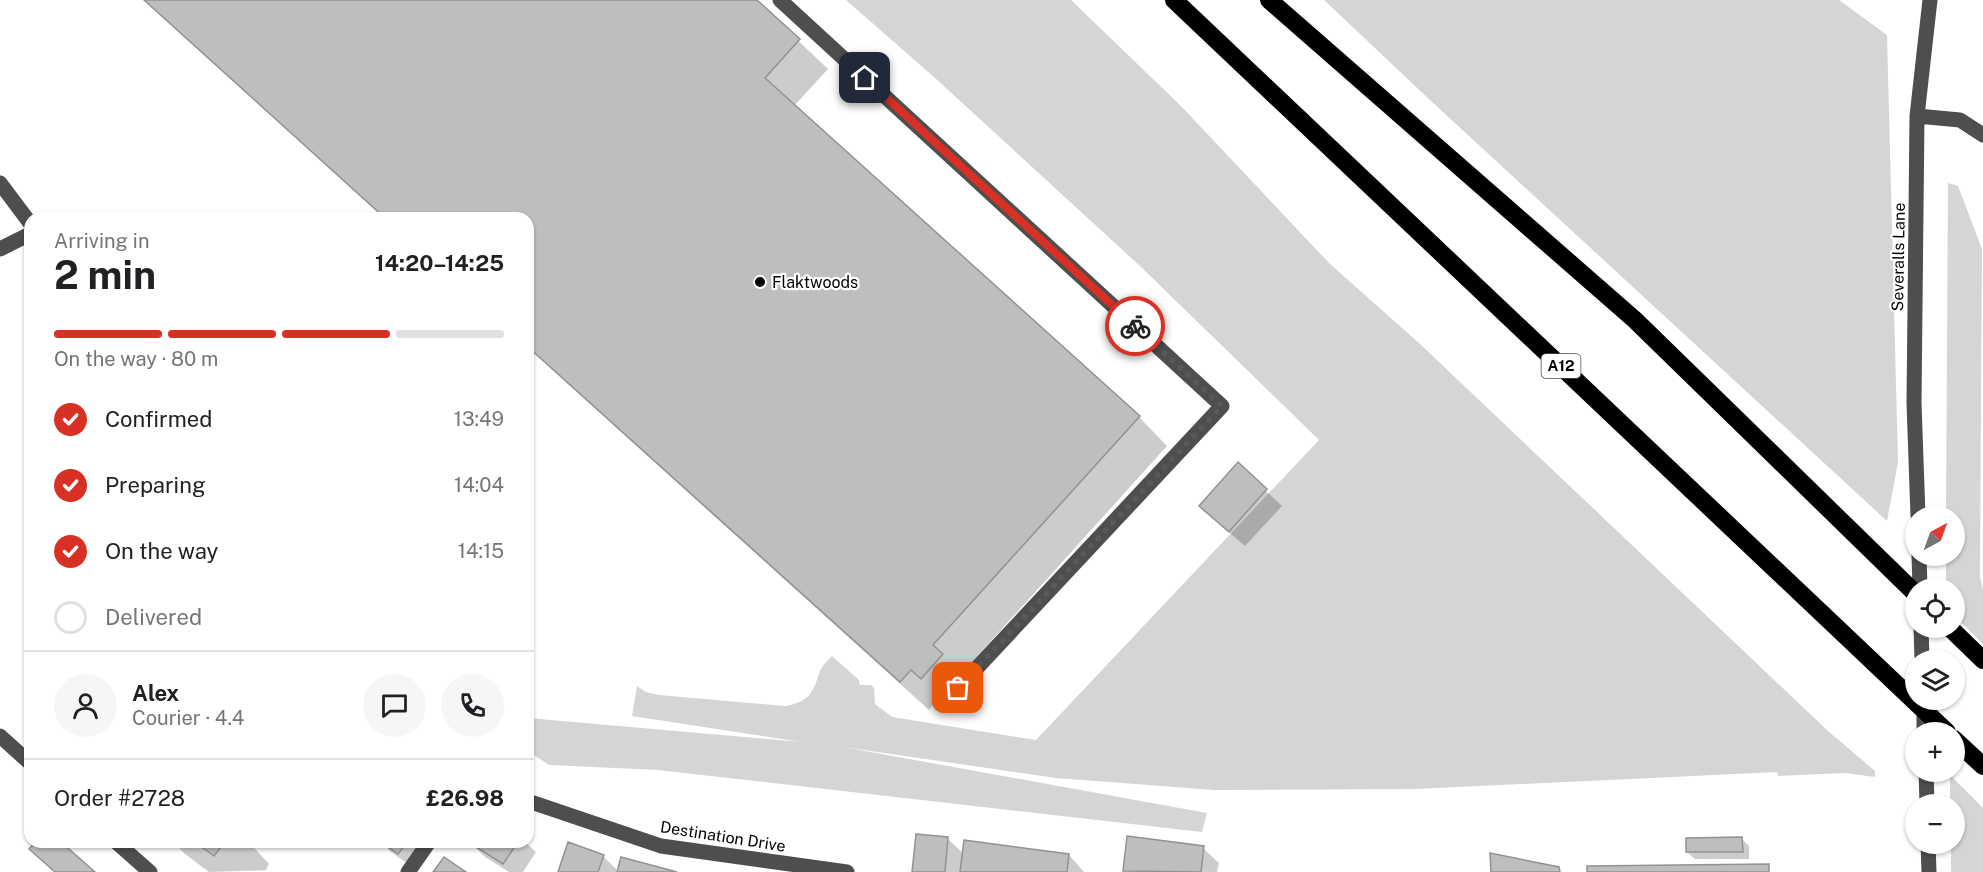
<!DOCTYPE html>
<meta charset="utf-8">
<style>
:root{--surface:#fff;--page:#f6f6f6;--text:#202124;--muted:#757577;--line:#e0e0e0;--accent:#d93025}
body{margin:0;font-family:"Public Sans",sans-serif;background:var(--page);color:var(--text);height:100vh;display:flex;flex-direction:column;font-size:22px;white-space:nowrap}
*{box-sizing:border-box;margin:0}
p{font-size:20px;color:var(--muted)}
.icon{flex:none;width:33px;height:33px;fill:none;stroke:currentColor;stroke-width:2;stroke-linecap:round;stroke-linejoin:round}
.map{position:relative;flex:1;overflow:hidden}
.side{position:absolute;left:24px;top:212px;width:510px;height:636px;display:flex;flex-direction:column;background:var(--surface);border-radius:18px;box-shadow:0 2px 4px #0004}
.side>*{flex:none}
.needle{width:39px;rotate:41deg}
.tools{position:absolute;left:1905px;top:506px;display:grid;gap:12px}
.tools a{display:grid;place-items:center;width:60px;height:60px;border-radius:50%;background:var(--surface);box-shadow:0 2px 4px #0004;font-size:30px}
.pin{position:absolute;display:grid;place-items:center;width:51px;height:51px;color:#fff;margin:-26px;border-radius:12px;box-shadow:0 3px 9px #0006}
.courier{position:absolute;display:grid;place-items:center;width:60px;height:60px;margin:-30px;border:4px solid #d93025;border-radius:50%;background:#fff;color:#222;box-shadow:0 2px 8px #0007}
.head em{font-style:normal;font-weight:700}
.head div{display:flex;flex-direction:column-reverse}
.head{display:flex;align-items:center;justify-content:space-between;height:102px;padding:0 30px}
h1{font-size:39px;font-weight:700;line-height:45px}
.bar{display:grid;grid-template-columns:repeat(4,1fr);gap:9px 6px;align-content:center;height:72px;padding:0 30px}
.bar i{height:8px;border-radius:4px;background:var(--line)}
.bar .active{background:var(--accent)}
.bar p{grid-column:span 4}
.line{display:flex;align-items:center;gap:15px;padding:0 30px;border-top:2px solid var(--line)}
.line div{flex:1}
.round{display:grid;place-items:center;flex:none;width:63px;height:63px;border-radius:32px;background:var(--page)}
ol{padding:0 30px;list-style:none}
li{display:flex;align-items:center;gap:18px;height:66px}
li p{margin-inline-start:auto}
li .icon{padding:6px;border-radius:50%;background:var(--accent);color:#fff;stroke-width:4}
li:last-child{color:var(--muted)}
li i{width:33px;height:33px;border:3px solid var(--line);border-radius:50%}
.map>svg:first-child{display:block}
.green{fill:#d5d5d5}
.shadow{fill:#0003}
.building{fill:#bebebe;stroke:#929292;stroke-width:1.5}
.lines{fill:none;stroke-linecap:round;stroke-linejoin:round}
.minor{stroke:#4e4e4e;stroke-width:15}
.highway{stroke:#000;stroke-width:18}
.done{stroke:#595959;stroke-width:6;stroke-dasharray:0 10.8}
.route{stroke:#d93025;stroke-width:8}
.poi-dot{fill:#000;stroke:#fff;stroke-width:2}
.labels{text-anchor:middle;stroke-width:4.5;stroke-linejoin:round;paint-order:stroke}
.shield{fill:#fff;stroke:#4c4c4c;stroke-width:1.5}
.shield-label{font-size:15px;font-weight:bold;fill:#000}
.street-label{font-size:16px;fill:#000;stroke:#fff}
.poi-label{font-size:16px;fill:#000;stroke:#fff;text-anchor:start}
</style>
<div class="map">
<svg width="1983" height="872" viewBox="0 0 1983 872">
<rect width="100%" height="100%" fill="#fff"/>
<path class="green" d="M 846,0 L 1071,0 L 1181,106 L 1329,263 L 1420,344 L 1828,731 L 1875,771 L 1875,777 L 1845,773 L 1778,776 L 1777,772 L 1417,789 L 1214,790 L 1056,778 L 843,747 L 1207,813 L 1202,832 L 658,770 L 549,765 L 528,751 L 528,718 L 801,742 L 632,716 L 637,686 L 646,692 L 659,695 L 785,706 C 810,702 813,692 820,671 C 822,666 828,660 832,656 L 859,680 L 860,685 L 871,685 L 874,688 L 875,704 L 892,717 L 1036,740 L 1319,440 L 1140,266 L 934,77 Z
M 1324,0 L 1839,0 L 1887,35 L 1898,462 L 1887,521 L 1431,101 Z
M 1948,183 L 1958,186 L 1982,249 L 1980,577 L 1983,590 L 1983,644 L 1955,616 L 1954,588 L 1946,588 L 1946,555 L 1954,555 L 1954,516 L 1946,516 Z
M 1950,775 L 1983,808 L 1983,872 L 1951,872 L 1951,843 L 1954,843 L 1954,804 L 1950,804 Z"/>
<path class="shadow" d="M 145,0 L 755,0 L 828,69 L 794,106 L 1139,417 L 1167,446 L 961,674 L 970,684 L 950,706 L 940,697 L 929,710 L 528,348 L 528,218 L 384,218 Z
M 1238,465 L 1282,506 L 1245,546 L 1216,521 Z
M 948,839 L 964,854 L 1069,855 L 1084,872 L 914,872 Z
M 1742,839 L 1749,846 L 1749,859 L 1695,859 L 1687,852 Z
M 173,842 L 249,842 L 269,864 L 266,869 L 268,870 L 209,872 L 185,854 Z
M 381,842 L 434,842 L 414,868 L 391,852 Z
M 470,842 L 525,842 L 536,852 L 523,872 L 509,872 L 485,857 Z
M 1203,848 L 1219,863 L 1217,872 L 1125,871 Z
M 603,856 L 619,872 L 671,872 L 559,872 Z"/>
<path class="building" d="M 144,0 L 757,0 L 800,39 L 765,78 L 1140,416 L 933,645 L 943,654 L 921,679 L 911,670 L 900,682 L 528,347 L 528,218 L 385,218 Z
M 1238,462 L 1267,489 L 1229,532 L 1199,506 Z
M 916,834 L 948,837 L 945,872 L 912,872 Z
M 1127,836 L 1204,846 L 1201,872 L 1123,871 Z
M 1742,837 L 1743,852 L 1686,852 L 1686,838 Z
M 964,840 L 1069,854 L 1067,872 L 960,872 Z
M 35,842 L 61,842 L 95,872 L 55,872 L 29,849 Z
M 195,842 L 225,842 L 214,856 Z
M 381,842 L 407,842 L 398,854 Z
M 468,842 L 518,842 L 503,864 Z
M 568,842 L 604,855 L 598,872 L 558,872 Z
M 1490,853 L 1559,867 L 1560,872 L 1491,872 Z
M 444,857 L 466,872 L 433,872 Z
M 621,857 L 677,872 L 617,872 Z
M 1769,864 L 1769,872 L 1587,872 L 1587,866 Z"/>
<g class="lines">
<path class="minor" d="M 780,0 L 1222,406 L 958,688
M 1917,116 L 1960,120 L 1983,135
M 0,183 L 30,223
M 0,249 L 30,234
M 1918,516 L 1914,403 L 1917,116 L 1930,0
M 1919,555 L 1920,588
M 1921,627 L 1922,660
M 1924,702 L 1924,732
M 0,736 L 30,763
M 1926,771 L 1927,804
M 528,801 L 661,846 L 847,872
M 116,842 L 150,872
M 1928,843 L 1929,872
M 408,872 L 429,842"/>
<path class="highway" d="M 1174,0 L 1947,732
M 1269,0 L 1635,320 L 1916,594
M 1949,627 L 1983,660
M 1954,739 L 1983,766"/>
</g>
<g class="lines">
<path class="done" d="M 958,688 L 1222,406 L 1135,326"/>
<path class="route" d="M 865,78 L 1135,326"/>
</g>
<circle class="poi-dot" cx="760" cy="282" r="6"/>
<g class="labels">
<rect class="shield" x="1541.5" y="354" width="39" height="24" rx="4.5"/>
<g class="shield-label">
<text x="1561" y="371">A12</text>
</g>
<g class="street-label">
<text transform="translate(1898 257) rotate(-89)" y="6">Severalls Lane</text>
<text transform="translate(723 836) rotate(9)" y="6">Destination Drive</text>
</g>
<g class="poi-label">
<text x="772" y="288">Flaktwoods</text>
</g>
</g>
</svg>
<div class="tools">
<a><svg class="needle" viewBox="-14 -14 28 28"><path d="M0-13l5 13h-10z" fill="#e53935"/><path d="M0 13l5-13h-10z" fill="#757577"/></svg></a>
<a><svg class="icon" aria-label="locate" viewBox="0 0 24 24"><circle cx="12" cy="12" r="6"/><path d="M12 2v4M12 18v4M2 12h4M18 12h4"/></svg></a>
<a><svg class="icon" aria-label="layers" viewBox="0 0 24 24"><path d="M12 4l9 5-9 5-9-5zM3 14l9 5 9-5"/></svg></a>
<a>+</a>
<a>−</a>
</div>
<div class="pin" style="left:958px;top:688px;background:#ea580c"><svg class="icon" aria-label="bag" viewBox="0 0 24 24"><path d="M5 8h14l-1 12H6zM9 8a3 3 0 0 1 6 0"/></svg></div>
<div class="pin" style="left:865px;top:78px;background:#1f2937"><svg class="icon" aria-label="home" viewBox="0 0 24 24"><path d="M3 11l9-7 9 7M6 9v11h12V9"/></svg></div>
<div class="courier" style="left:1135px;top:326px"><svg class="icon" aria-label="bike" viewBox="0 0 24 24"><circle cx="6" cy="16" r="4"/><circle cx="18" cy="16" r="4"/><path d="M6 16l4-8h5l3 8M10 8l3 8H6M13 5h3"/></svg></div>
<section class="side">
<div class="head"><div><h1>2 min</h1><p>Arriving in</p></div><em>14:20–14:25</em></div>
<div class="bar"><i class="active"></i><i class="active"></i><i class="active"></i><i></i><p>On the way · 80 m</p></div>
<ol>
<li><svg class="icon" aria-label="check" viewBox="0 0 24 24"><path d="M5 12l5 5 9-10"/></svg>Confirmed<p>13:49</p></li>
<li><svg class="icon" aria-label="check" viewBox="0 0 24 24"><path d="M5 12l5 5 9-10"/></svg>Preparing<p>14:04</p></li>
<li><svg class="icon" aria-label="check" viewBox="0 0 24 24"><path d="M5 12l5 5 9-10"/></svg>On the way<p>14:15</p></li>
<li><i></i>Delivered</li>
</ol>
<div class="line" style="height:108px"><a class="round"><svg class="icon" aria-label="person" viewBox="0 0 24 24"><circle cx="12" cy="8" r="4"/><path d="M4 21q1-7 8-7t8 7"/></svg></a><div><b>Alex</b><p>Courier · 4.4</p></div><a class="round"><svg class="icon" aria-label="chat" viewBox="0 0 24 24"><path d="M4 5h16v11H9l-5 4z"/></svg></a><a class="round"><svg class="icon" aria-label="phone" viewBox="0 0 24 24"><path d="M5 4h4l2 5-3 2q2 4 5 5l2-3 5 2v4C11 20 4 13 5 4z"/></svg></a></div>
<div class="line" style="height:78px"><div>Order #2728</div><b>£26.98</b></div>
</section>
</div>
